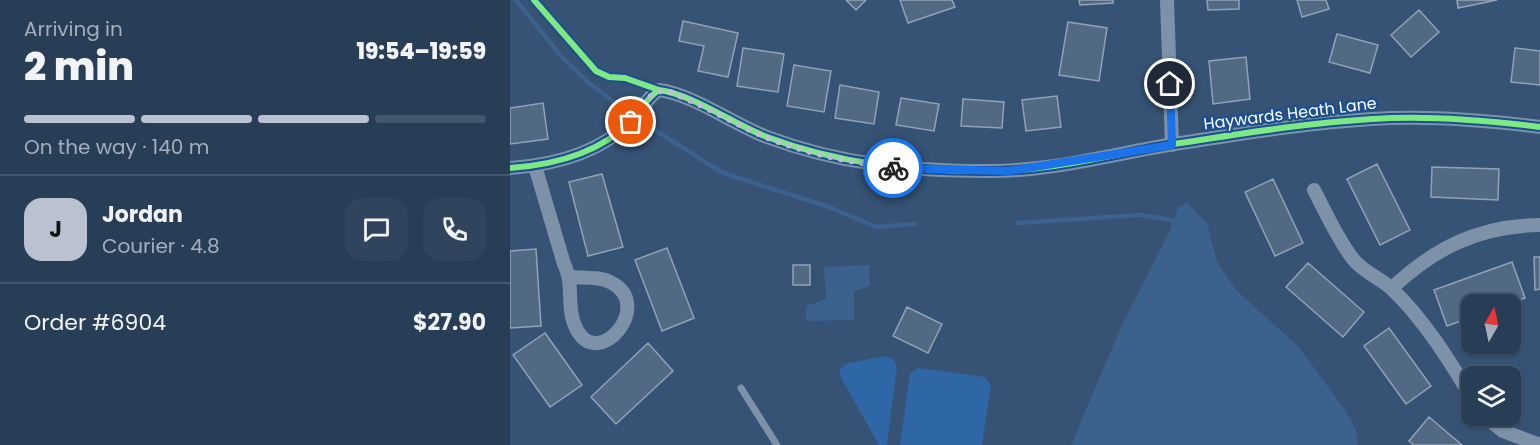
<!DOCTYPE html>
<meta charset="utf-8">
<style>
:root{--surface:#283e57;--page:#30455d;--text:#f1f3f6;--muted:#a5aeba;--line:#44576d;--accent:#b9c2ce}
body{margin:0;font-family:Poppins,sans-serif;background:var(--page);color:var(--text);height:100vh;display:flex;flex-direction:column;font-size:22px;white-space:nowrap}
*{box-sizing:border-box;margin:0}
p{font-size:20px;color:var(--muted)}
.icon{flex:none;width:33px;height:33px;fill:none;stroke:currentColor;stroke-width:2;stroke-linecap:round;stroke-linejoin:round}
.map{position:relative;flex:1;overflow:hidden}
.sheet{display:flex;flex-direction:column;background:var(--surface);width:510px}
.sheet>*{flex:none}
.needle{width:39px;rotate:9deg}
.buttons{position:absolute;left:951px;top:294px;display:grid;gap:12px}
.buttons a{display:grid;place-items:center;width:60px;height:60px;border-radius:12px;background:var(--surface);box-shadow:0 2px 4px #0004,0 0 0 2px var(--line);font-size:30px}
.pin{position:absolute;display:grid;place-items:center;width:51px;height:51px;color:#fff;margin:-26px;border:3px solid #fff;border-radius:50%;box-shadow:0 2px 6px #0007}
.courier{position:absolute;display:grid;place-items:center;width:60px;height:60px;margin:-30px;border:4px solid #1a73e8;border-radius:50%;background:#fff;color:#222;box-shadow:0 2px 8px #0007}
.summary em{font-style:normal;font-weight:800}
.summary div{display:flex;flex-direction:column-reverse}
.summary{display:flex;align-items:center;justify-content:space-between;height:102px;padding:0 24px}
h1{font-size:39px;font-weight:800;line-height:45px}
.bar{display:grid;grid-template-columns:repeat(4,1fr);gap:9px 6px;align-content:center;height:72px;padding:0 24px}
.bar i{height:8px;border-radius:4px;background:var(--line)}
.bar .active{background:var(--accent)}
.bar p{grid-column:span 4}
.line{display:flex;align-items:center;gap:15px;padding:0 24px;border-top:2px solid var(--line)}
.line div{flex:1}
.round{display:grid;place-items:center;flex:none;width:63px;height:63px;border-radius:18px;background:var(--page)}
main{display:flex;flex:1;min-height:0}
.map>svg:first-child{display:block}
.green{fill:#2f66a5}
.water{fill:#3b618d}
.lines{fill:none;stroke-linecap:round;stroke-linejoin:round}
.stream{stroke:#3b618d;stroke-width:4.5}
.building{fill:#526984;stroke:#92a2b6;stroke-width:1.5}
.lane{stroke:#7d92a8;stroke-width:7}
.street{stroke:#7d92a8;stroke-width:14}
.cycleway-casing{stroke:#1b4f8f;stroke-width:10}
.cycleway{stroke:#7ce984;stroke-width:6}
.done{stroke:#b9c2ce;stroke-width:6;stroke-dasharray:0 10.8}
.route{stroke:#1a73e8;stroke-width:8}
.labels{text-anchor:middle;stroke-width:4.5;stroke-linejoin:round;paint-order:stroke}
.street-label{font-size:16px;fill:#fff;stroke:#1b4f8f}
</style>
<main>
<section class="sheet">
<div class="summary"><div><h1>2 min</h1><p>Arriving in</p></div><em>19:54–19:59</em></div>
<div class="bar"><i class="active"></i><i class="active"></i><i class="active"></i><i></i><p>On the way · 140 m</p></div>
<div class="line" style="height:108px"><b class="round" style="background:var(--accent);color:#111">J</b><div><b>Jordan</b><p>Courier · 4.8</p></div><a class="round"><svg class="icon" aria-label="chat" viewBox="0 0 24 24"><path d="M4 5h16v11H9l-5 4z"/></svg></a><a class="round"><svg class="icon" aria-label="phone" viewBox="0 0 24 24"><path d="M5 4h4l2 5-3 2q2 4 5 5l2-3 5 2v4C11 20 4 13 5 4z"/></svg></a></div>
<div class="line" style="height:78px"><div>Order #6904</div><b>$27.90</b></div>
</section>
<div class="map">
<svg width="1030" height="445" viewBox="0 0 1030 445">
<rect width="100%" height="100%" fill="#365274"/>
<path class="green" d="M 374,356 L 383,359 L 387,367 L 377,445 L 369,445 L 330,376 L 330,369 L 335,364 Z
M 408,368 L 475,377 L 481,385 L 472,445 L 390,445 L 400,373 Z"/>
<path class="water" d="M 677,203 L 697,223 L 707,262 L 726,290 L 789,347 L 835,410 L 846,430 L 848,445 L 561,445 L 611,327 L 660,230 L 668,207 Z
M 359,265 L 360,286 L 344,291 L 344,320 L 296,321 L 296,306 L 316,299 L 314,267 Z"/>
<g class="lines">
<path class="stream" d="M 6,0 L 51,56 L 80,84 L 124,117 L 213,173 L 319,207 L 366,227 L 405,224
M 507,223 L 630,215 L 662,220 L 664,225"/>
</g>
<path class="building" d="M 336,0 L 356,0 L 346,10 Z
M 390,0 L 442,0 L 445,7 L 398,23 Z
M 569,0 L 603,0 L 603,3 L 570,5 Z
M 697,0 L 729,0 L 729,9 L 698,10 Z
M 787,0 L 816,0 L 819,9 L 792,17 Z
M 947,0 L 987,0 L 948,8 Z
M 909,10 L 929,32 L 901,57 L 881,35 Z
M 173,21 L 228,33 L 218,77 L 188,71 L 194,46 L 169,41 Z
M 558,22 L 597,28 L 589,81 L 549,75 Z
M 827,34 L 868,45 L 860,73 L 819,62 Z
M 233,48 L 274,54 L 268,92 L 227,86 Z
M 1005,48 L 1030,51 L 1030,85 L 1001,82 Z
M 736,57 L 740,99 L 703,104 L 699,61 Z
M 284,65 L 321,71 L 314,112 L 277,106 Z
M 330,85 L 369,92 L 364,124 L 325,118 Z
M 547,96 L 551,127 L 516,131 L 512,100 Z
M 391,98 L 429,104 L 424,131 L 386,125 Z
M 453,99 L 494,102 L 492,128 L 451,126 Z
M 33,103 L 38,139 L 0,144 L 0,108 Z
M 867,164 L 900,230 L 870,245 L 837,179 Z
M 922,167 L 989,169 L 988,200 L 921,197 Z
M 92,174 L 113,247 L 78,256 L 59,182 Z
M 763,179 L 793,243 L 765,256 L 735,192 Z
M 157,248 L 184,318 L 152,331 L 125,260 Z
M 26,249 L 31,326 L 0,328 L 0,251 Z
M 1024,257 L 1030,257 L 1030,289 L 1025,290 Z
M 1002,262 L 1015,298 L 997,304 L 962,304 L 962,317 L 937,326 L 924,290 Z
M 798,263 L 854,312 L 833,337 L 776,287 Z
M 283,265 L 300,265 L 300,285 L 283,285 Z
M 397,307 L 432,324 L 418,353 L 383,336 Z
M 879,328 L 921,386 L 896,404 L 854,346 Z
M 35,333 L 72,385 L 40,407 L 3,355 Z
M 138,343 L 163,371 L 106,424 L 81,397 Z
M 919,417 L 952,445 L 904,445 L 899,441 Z"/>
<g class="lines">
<path class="lane" d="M 231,388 L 267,445"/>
<path class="street" d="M 657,0 L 662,145
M 25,166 L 54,264 C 65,285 55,309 67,330 C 89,371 144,305 102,283 C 90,276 74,278 61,277
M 0,168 C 43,165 90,153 121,121 C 132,110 136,98 149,90 C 182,94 225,125 257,137 C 329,164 400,171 476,171 C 539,172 603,154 664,144 C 730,134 796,123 862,119 C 918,115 975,120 1030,127
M 804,190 C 816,213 827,238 843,259 C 854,273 871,278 883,290 C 915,321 939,360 962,398
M 882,288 C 926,247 969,226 1030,225
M 975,416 L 993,431 L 1030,445"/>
<defs>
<path id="cycleway" d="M 24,0 L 86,71 L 99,77 L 115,78 L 149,90
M 0,168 C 43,165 90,153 121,121 C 132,110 136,98 149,90 C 182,94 225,125 257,137 C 329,164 400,171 476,171 C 539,172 603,154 664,144 C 730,134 796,123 862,119 C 918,115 975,120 1030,127"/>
</defs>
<use href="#cycleway" class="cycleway-casing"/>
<use href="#cycleway" class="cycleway"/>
</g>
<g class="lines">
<path class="done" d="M 121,122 C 131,109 139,89 157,91 C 190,103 221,122 253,136 C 294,153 339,162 383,168"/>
<path class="route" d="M 383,168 L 499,171 L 662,145 L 660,84"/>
</g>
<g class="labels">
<g class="street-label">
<text transform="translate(780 113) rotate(-7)" y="6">Haywards Heath Lane</text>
</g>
</g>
</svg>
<div class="buttons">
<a><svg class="needle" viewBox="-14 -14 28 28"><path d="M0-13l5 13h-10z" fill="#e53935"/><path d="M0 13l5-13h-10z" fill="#a5aeba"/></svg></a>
<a><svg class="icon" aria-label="layers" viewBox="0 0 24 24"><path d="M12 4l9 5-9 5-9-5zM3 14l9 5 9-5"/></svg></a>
</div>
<div class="pin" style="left:121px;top:122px;background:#ea580c"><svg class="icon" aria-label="bag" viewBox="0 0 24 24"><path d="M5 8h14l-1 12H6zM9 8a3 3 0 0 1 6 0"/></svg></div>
<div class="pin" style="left:660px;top:84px;background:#1f2937"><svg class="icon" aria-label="home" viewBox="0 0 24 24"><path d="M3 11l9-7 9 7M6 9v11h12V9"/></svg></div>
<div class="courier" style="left:383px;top:168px"><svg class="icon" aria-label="bike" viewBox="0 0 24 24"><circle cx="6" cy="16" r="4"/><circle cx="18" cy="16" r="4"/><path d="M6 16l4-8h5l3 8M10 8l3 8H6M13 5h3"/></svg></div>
</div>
</main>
